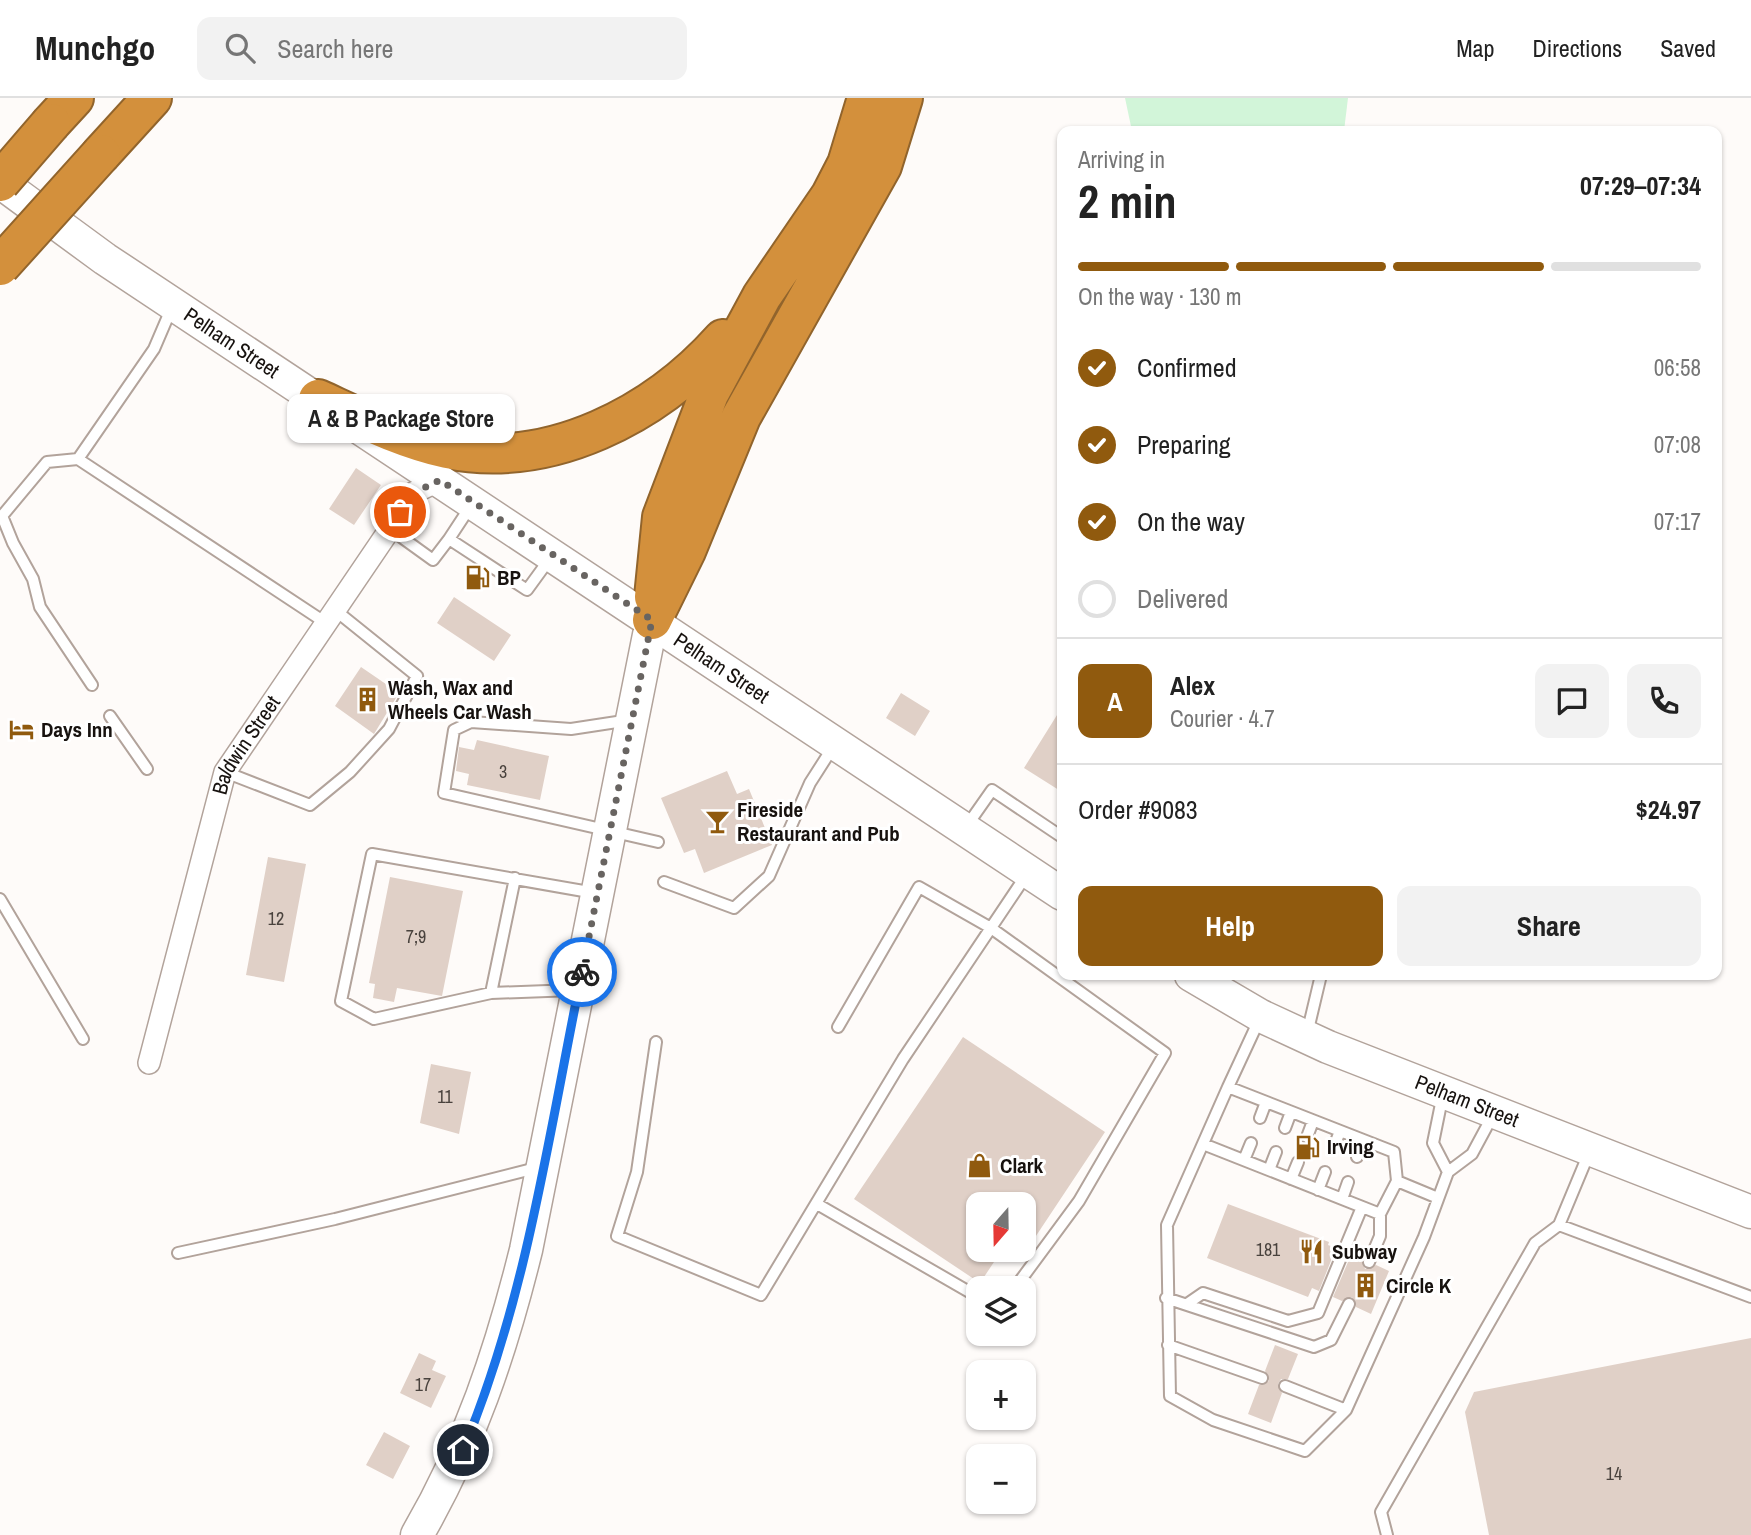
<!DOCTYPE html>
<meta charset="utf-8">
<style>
:root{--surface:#fff;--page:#f2f2f2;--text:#222;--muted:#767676;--line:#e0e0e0;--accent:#905a0e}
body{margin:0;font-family:"Archivo Narrow",sans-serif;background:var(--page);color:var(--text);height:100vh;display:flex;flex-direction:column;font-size:26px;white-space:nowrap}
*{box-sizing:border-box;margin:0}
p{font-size:23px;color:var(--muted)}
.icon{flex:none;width:38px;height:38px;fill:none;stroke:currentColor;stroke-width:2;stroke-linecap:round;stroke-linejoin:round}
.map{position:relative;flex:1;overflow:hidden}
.panel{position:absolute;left:1057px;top:28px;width:665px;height:854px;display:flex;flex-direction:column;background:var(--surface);border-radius:14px;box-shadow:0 2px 5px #0004}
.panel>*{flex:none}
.needle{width:46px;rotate:200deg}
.buttons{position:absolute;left:966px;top:1094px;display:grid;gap:14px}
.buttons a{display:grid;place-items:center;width:70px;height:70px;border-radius:14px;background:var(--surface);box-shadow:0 2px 5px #0004;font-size:35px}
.pin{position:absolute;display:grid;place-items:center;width:60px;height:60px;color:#fff;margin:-30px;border:4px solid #fff;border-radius:50%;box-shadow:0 2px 7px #0007}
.courier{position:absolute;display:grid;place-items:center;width:70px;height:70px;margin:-35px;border:5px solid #1a73e8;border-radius:50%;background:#fff;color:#222;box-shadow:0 2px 9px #0007}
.bubble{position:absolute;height:49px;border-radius:14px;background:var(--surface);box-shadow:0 2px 5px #0004;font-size:23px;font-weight:800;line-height:49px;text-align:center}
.summary em{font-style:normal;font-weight:800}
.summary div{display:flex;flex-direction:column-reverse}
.summary{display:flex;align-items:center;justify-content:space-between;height:119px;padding:0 21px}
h1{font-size:46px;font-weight:800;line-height:52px}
.bar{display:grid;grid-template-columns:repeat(4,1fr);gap:10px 7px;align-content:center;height:84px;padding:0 21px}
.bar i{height:9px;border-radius:5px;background:var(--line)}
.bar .active{background:var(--accent)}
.bar p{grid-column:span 4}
.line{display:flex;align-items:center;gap:18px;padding:0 21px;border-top:2px solid var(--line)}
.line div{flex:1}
.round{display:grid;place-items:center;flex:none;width:74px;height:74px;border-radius:14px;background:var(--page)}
ol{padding:0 21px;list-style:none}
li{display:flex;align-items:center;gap:21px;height:77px}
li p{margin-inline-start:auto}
li .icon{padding:7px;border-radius:50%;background:var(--accent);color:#fff;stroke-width:4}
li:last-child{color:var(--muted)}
li i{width:38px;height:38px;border:4px solid var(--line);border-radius:50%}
.action{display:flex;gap:14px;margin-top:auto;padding:14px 21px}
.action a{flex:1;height:80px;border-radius:14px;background:var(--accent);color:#fff;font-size:28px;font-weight:800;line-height:80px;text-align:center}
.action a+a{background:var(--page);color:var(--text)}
header{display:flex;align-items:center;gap:42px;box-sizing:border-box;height:98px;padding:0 35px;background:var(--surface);border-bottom:2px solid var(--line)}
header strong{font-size:33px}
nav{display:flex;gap:38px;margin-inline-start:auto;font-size:24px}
.search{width:490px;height:63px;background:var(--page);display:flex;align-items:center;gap:18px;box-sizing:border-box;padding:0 24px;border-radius:14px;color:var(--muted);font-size:26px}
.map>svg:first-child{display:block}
.green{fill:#d2f5d9}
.building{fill:#e0d0c7}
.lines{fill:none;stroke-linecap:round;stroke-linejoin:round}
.lane-casing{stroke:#b2a39b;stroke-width:14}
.street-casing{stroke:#b2a39b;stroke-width:24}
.secondary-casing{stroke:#b2a39b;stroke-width:35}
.highway-casing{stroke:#91642c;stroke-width:42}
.lane{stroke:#fff;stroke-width:10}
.street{stroke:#fff;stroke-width:21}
.secondary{stroke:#fff;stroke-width:32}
.highway{stroke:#d3903c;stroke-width:38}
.highway-bridge-casing{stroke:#91642c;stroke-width:42;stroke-linecap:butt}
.highway-bridge{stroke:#d3903c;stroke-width:38}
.done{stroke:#686461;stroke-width:7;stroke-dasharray:0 12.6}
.route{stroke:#1a73e8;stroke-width:9}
.labels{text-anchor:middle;stroke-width:6;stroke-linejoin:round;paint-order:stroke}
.number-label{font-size:18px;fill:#49423d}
.street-label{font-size:21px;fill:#17120f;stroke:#fff}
.poi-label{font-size:21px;font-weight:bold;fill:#17120f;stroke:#fff;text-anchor:start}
</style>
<header>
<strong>Munchgo</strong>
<div class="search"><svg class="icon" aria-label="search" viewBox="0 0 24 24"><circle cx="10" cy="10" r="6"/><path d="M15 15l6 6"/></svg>Search here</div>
<nav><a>Map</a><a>Directions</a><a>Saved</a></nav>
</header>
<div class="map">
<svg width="1751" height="1437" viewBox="0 0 1751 1437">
<rect width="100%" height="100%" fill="#fefbf9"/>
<path class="green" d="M 1125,0 L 1348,0 L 1344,33 L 1132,33 Z"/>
<path class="building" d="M 356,370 L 381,387 L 354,427 L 329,411 Z
M 454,499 L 511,537 L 494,563 L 437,525 Z
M 361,569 L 399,595 L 374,636 L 335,608 Z
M 901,595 L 930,613 L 915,638 L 886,620 Z
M 1062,609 L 1062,694 L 1024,670 Z
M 477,642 L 549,658 L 540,702 L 467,687 L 469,676 L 456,673 L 459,649 L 474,652 Z
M 727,673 L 737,696 L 749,691 L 772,747 L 704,775 L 695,751 L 684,755 L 661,700 Z
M 268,759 L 306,766 L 284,884 L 246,877 Z
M 390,779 L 463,793 L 442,898 L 397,890 L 394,904 L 373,900 L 375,886 L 369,885 Z
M 963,939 L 1105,1034 L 1024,1156 L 1024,1106 L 978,1106 L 978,1152 L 1002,1152 L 980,1185 L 854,1101 Z
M 431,966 L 471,974 L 459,1036 L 420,1025 Z
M 1228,1106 L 1329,1144 L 1328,1147 L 1336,1150 L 1319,1193 L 1312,1190 L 1308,1199 L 1207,1160 Z
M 1351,1157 L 1362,1161 L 1365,1171 L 1376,1167 L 1389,1173 L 1371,1216 L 1356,1209 L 1352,1199 L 1342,1203 L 1333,1199 Z
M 1751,1240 L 1751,1437 L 1489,1437 L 1465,1314 L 1474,1294 Z
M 1275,1247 L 1298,1256 L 1288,1281 L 1281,1281 L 1278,1286 L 1282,1295 L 1271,1325 L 1248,1316 L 1259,1287 L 1269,1283 L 1265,1273 Z
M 419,1255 L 436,1263 L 432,1272 L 446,1278 L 431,1310 L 400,1295 Z
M 384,1334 L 410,1348 L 393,1381 L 366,1367 Z"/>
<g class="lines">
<defs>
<path id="lane" d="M 172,209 L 154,251 L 78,361 L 326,525
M 78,361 L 47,364 L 2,418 L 13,445 L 33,481 L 40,509 L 92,587
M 472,406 L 449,441 L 527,492 L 551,459
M 390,431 L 433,462 L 449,441
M 110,618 L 147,671
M 630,622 L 571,631 L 471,624 L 454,632 L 444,695 L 658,744
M 225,674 L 310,707 L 350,674 L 389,631 L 417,578 L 335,512
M 966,729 L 992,692 L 1062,739
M 664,784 L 734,810 L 769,778 L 810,685 L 833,649
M 0,801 L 83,941
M 574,892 L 491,895 L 374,921 L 341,903 L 372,756 L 595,795
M 491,895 L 515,780
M 838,929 L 919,789 L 991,830 L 1165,955 L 1079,1103 L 1017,1187 L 1008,1190
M 1307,936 L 1321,877
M 656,944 L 637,1074 L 617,1138 L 761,1197 L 903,961 L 1027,776
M 1228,989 L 1167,1127 L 1170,1298 L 1213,1322 L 1305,1353 L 1346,1312 L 1424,1139 L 1448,1074 L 1472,1056 L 1493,1017
M 1443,996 L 1433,1045 L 1448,1074
M 1260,1020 L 1266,1004
M 1285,1030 L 1291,1014
M 1307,1039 L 1313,1023
M 1203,1046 L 1380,1116 L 1397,1083 L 1394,1054 L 1228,989 L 1260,920
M 1334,1049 L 1340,1033
M 1357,1059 L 1363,1043
M 1244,1062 L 1251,1045
M 1269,1072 L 1276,1054
M 1291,1081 L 1298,1064
M 1397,1083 L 1438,1100
M 1318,1092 L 1325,1074
M 1342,1101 L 1348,1084
M 817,1106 L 978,1199
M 1559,1127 L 1751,1199
M 178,1155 L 335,1121 L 540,1069
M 1369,1164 L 1380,1138 L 1380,1116
M 1166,1200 L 1314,1249 L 1331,1242 L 1349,1206
M 1187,1206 L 1203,1195 L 1288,1223 L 1318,1215 L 1362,1109
M 1168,1247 L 1262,1280
M 1285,1288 L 1346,1312
M 1387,1437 L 1381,1414 L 1535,1145 L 1559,1127 L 1589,1055"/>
<g id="street">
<path id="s1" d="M 149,965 L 225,674 L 390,431 L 409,397 L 440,382"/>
</g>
<g id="secondary">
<path id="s2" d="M 0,84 L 105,161 L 1062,796"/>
<path id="s3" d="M 1191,877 L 1261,918 L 1328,949 L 1751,1114"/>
<path d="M 417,1437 C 470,1346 501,1253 526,1152 L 652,522"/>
</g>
<path id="highway" d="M 51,25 L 74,0
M 101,56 L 152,0
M 318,301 C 360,320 402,341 447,351 C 551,372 656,316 723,241
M 654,499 L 662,419 L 709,296 L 762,198 L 831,97 L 847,66 L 867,0
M 652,522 L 686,453 L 741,319 L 882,68 L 903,0"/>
</defs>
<use href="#lane" class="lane-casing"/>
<use href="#street" class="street-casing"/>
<use href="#secondary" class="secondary-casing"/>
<use href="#highway" class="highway-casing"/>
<use href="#lane" class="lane"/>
<use href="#street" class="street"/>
<use href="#secondary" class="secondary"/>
<use href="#highway" class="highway"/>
<defs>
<path id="highway-bridge" d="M 0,84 L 51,25
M 0,168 L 101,56"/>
</defs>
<use href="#highway-bridge" class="highway-bridge-casing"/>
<use href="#highway-bridge" class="highway-bridge"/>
</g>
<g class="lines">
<path class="done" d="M 400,414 L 409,397 L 440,382 L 652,522 L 582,874"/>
<path class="route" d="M 463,1352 C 527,1200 549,1034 582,874"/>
</g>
<defs>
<symbol id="fuel-bare" viewBox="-9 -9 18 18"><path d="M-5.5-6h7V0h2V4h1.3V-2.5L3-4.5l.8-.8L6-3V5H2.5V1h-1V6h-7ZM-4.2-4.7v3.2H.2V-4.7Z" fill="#905a0e" stroke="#fff" stroke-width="2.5" paint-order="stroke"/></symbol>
<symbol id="building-bare" viewBox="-9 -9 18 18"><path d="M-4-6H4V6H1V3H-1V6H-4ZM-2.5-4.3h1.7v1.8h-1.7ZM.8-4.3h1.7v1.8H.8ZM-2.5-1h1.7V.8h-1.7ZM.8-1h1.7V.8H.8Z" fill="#905a0e" stroke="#fff" stroke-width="2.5" paint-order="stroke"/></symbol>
<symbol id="hotel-bare" viewBox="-9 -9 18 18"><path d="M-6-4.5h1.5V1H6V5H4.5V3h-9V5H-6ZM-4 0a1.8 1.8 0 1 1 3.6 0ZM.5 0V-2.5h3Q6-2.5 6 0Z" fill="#905a0e" stroke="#fff" stroke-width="2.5" paint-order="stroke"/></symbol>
<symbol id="bar-bare" viewBox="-9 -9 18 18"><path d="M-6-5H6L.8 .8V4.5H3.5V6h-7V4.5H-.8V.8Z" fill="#905a0e" stroke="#fff" stroke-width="2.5" paint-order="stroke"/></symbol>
<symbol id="shop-bare" viewBox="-9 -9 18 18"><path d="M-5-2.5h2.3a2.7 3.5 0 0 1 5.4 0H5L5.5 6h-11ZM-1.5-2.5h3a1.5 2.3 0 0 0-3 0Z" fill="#905a0e" stroke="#fff" stroke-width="2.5" paint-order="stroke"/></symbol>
<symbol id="restaurant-bare" viewBox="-9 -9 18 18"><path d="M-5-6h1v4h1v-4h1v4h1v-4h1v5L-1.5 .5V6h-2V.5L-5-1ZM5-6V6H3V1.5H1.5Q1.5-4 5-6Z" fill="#905a0e" stroke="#fff" stroke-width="2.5" paint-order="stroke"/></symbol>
</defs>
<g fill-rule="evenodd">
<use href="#fuel-bare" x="460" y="462" width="35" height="35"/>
<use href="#building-bare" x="350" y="584" width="35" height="35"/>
<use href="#hotel-bare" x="4" y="614" width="35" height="35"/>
<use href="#bar-bare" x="700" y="706" width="35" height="35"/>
<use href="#fuel-bare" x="1290" y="1032" width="35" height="35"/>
<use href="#shop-bare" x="962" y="1050" width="35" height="35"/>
<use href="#restaurant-bare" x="1294" y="1136" width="35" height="35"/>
<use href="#building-bare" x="1348" y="1170" width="35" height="35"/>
</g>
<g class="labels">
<g class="number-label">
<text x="503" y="680">3</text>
<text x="276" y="827">12</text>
<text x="416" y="845">7;9</text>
<text x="445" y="1005">11</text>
<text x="1268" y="1158">181</text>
<text x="423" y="1293">17</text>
<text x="1614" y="1382">14</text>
</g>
<g class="street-label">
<text dy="7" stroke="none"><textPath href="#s2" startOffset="282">Pelham Street</textPath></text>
<text dy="7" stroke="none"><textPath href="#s2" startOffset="870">Pelham Street</textPath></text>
<text dy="7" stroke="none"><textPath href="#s1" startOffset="334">Baldwin Street</textPath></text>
<text dy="7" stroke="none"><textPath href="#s3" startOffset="304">Pelham Street</textPath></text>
</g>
<g class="poi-label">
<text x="497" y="487">BP</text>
<text x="388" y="597">Wash, Wax and<tspan x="388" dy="24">Wheels Car Wash</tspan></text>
<text x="41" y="639">Days Inn</text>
<text x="737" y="719">Fireside<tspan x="737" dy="24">Restaurant and Pub</tspan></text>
<text x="1327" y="1056">Irving</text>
<text x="1000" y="1075">Clark</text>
<text x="1332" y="1161">Subway</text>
<text x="1386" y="1195">Circle K</text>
</g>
</g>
</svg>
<div class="buttons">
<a><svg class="needle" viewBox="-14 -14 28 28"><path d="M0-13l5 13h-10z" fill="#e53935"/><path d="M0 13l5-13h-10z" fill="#767676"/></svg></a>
<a><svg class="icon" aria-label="layers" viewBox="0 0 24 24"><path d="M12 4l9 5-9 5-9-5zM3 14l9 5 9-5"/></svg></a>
<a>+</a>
<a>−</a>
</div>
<div class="pin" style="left:400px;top:414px;background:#ea580c"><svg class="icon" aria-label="bag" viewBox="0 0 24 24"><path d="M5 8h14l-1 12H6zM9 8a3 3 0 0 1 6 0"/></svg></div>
<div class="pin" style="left:463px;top:1352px;background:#1f2937"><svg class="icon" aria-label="home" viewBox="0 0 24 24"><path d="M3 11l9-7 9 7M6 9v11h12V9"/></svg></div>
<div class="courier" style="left:582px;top:874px"><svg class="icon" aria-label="bike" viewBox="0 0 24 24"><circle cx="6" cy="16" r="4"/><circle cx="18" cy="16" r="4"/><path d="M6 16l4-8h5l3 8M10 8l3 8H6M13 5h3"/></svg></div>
<div class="bubble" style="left:287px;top:296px;width:228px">A &amp; B Package Store</div>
<section class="panel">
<div class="summary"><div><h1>2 min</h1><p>Arriving in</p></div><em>07:29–07:34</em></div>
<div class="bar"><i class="active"></i><i class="active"></i><i class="active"></i><i></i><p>On the way · 130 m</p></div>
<ol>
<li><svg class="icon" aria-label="check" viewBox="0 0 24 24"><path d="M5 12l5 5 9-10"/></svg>Confirmed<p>06:58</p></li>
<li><svg class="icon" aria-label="check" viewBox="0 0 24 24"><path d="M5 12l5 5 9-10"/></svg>Preparing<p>07:08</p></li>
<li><svg class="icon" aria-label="check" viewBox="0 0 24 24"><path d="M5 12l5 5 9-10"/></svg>On the way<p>07:17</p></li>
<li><i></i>Delivered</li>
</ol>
<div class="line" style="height:126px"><b class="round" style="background:var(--accent);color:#fff">A</b><div><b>Alex</b><p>Courier · 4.7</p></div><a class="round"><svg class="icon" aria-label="chat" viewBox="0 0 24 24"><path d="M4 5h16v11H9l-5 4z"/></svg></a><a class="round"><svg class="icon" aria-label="phone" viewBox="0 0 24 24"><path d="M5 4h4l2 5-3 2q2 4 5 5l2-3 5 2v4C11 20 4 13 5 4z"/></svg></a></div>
<div class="line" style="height:91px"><div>Order #9083</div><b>$24.97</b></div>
<div class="action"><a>Help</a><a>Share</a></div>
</section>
</div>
